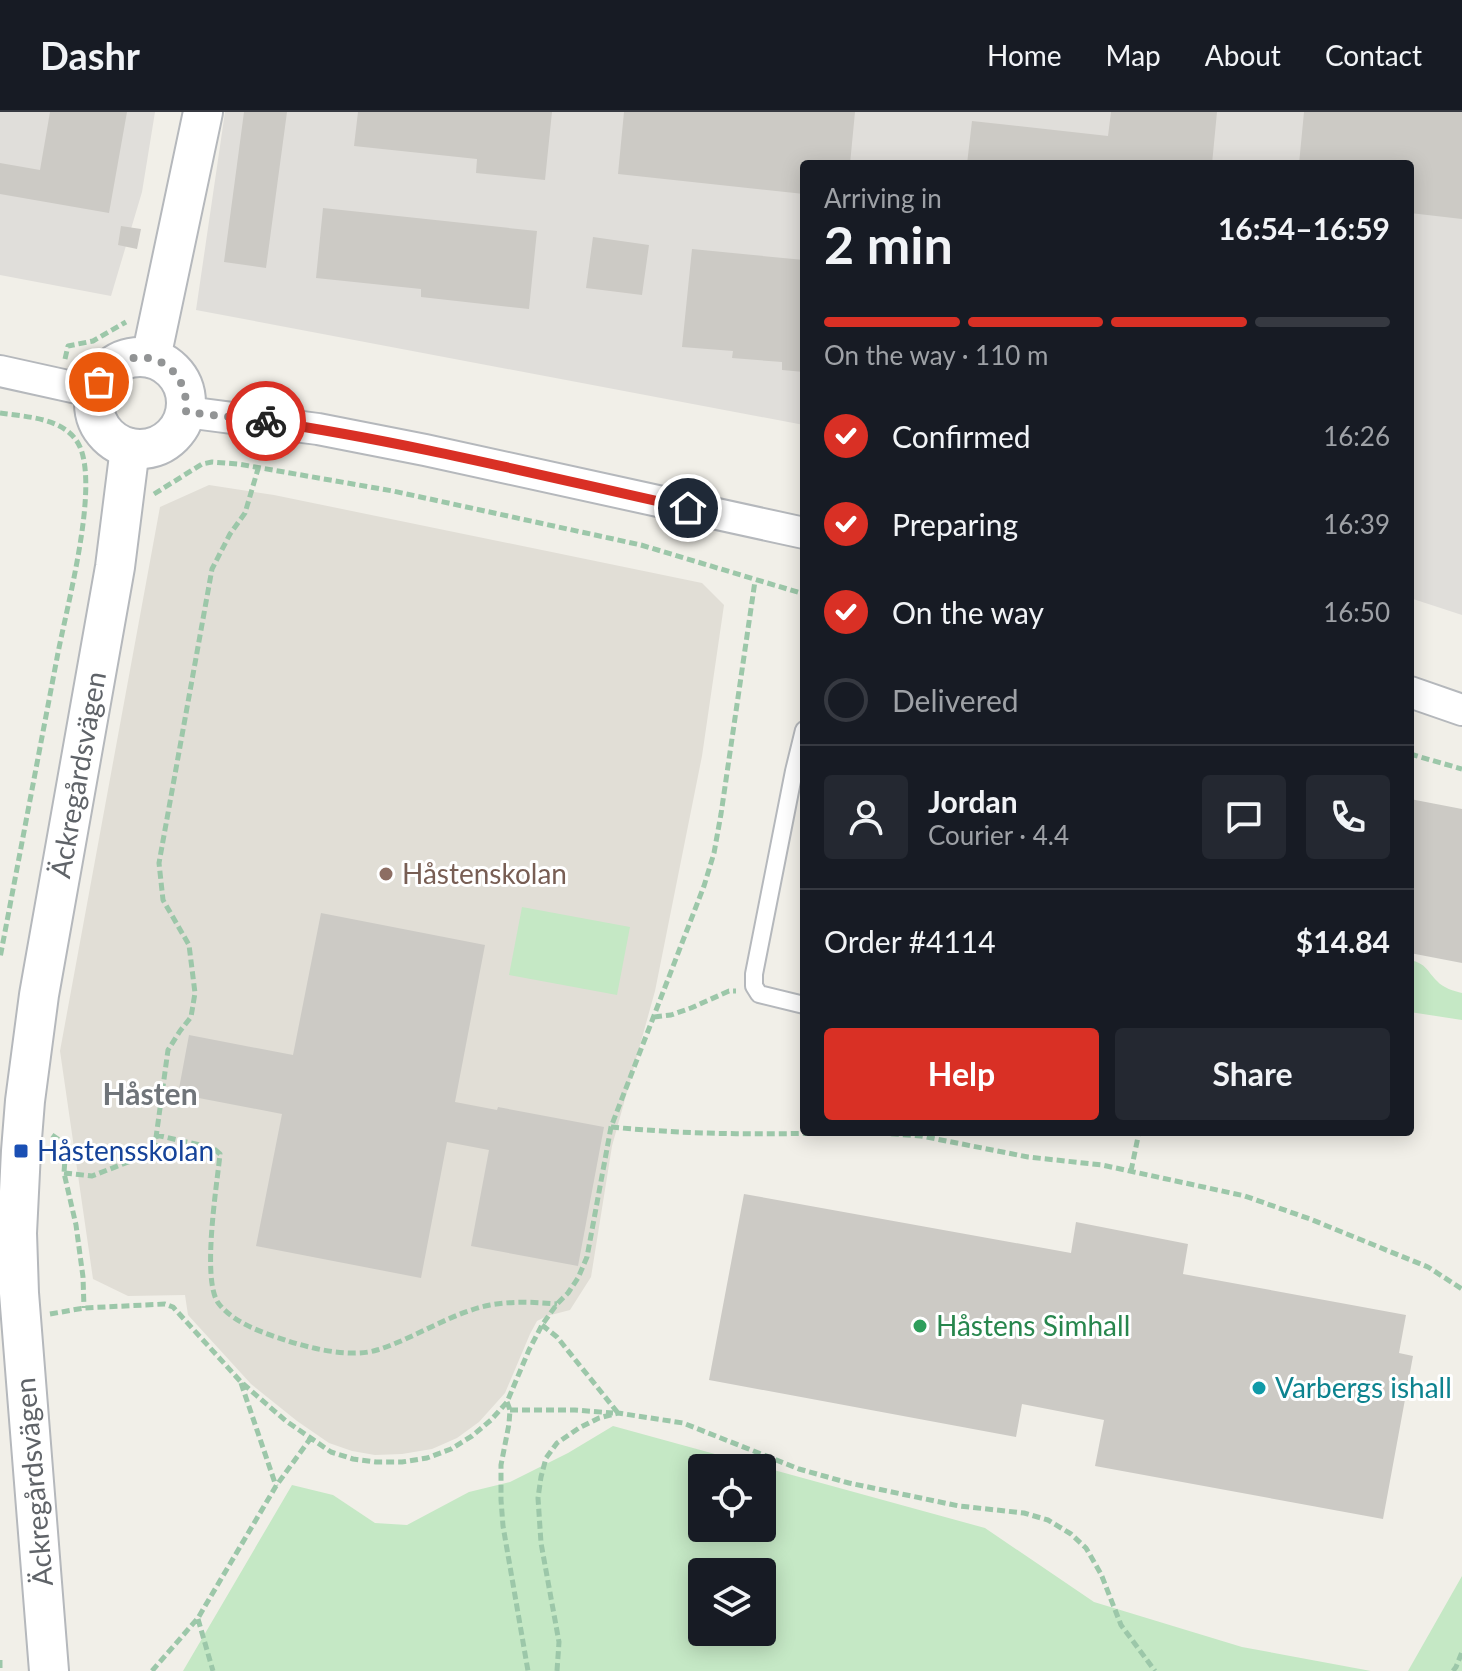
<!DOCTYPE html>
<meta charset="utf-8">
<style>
:root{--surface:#171b24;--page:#242831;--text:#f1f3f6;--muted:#9ea1a6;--line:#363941;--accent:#d93025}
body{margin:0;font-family:Lato,sans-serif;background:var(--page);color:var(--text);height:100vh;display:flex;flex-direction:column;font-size:30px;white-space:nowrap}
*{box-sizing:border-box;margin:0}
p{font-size:26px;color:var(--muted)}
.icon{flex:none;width:44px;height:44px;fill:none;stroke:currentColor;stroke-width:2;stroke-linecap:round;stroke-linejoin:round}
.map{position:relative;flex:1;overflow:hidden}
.drawer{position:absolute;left:800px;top:48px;width:614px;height:976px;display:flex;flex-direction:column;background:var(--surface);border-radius:8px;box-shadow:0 4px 20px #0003}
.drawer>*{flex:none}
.buttons{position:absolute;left:688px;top:1342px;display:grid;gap:16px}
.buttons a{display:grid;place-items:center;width:88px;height:88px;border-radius:8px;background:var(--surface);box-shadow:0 4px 20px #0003;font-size:40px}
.pin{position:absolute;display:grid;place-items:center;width:68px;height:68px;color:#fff;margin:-34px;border:4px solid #fff;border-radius:50%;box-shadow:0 2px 8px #0007}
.courier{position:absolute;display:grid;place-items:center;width:80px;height:80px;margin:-40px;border:6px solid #d93025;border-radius:50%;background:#fff;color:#222;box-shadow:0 2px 10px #0007}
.head em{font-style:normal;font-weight:700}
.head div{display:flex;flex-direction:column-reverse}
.head{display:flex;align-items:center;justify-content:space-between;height:136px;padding:0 24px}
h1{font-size:52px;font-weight:700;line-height:60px}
.bar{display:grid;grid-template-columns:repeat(4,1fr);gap:12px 8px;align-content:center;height:96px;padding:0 24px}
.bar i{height:10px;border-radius:6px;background:var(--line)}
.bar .on{background:var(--accent)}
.bar p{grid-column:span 4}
.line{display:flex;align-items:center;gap:20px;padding:0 24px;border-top:2px solid var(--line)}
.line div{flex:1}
.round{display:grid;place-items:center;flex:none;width:84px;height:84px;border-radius:8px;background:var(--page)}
ol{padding:0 24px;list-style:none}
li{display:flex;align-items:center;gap:24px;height:88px}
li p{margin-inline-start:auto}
li .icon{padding:8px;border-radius:50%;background:var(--accent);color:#fff;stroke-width:4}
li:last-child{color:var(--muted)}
li i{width:44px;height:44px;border:4px solid var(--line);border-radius:50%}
.action{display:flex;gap:16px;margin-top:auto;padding:16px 24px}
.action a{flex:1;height:92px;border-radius:8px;background:var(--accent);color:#fff;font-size:32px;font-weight:700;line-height:92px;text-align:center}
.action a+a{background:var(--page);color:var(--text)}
header{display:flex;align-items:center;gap:48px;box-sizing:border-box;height:112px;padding:0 40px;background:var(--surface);border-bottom:2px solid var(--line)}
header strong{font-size:38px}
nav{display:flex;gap:44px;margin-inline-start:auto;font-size:28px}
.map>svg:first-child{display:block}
.industrial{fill:#e0deda}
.education{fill:#e1ded6}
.green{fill:#c5e8c5;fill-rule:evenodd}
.building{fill:#cccac5}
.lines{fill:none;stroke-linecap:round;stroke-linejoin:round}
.service-casing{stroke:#b5b8bc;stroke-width:20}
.minor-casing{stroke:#b5b8bc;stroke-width:34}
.tertiary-casing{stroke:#b5b8bc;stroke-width:42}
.path{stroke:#9cc7a9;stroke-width:5;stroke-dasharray:8 4;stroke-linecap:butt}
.service{stroke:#fff;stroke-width:16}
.minor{stroke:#fff;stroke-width:30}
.tertiary{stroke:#fff;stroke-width:38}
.done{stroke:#929495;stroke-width:8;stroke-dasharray:0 14.4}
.route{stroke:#d93025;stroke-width:10}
.education-dot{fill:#8d6e63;stroke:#fff;stroke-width:3}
.transit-dot{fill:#1a4fb4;stroke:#fff;stroke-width:3}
.leisure-dot{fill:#2e9e5b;stroke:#fff;stroke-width:3}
.culture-dot{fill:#0f9aa8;stroke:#fff;stroke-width:3}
.labels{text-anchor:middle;stroke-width:6;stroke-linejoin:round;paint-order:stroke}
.street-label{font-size:28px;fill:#5f6368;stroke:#fff}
.education-label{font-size:28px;fill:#785e54;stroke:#fff;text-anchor:start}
.transit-label{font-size:28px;fill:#164399;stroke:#fff;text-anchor:start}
.leisure-label{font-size:28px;fill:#27864d;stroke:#fff;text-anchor:start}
.culture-label{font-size:28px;fill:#0d838f;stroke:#fff;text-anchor:start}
.neighbourhood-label{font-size:30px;font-weight:bold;fill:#70757a;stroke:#fff}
</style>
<header>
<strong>Dashr</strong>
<nav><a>Home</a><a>Map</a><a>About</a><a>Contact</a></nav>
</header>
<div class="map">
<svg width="1462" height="1559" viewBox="0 0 1462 1559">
<rect width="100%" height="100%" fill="#f1efe8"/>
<path class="industrial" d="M 0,0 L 155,0 L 142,80 L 111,184 L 0,163 Z
M 225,0 L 1462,0 L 1462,503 L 1410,486 L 1410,52 L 804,52 L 804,313 L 196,198 Z"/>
<path class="education" d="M 209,373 L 274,383 L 702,471 L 724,493 L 702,644 L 655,879 L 612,1034 L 591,1165 L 570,1198 L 547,1204 L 537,1209 L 530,1222 L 505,1281 L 479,1310 L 457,1326 L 432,1337 L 402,1342 L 375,1343 L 352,1339 L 329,1331 L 297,1309 L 251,1272 L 188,1203 L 185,1183 L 128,1184 L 93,1167 L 60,939 L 160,395 Z"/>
<path class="green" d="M 522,795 L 630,815 L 617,883 L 509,863 Z
M 1410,848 C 1427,852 1426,858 1437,869 C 1443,876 1454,879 1462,881 L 1462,908 L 1410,900 Z
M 613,1314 L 985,1416 L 1094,1490 L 1242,1535 L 1371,1559 L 183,1559 L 292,1373 L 333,1383 L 375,1411 L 407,1413 L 469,1380 L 510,1370 L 568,1341 ZM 762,1356 L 762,1416 L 702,1416 L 702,1356 ZM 762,1460 L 762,1520 L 702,1520 L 702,1460 Z
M 1462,1464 L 1462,1559 L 1408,1559 Z"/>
<path class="building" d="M 50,0 L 127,0 L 109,101 L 0,82 L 0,51 L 40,58 Z
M 244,0 L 287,0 L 266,156 L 224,150 Z
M 358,0 L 552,0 L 545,68 L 476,61 L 477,47 L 354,34 Z
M 624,0 L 855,0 L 850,52 L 804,52 L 804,82 L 618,62 Z
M 1111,0 L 1217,0 L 1212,52 L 967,52 L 972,9 L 1108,24 Z
M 1304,0 L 1462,0 L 1462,107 L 1410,101 L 1410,52 L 1299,52 Z
M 323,96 L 537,119 L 529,197 L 421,185 L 421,177 L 316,166 Z
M 121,114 L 141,117 L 137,137 L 118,133 Z
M 593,125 L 649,133 L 642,183 L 586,176 Z
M 692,137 L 804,148 L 804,260 L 782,258 L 782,250 L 732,246 L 733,239 L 682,235 Z
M 1410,687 L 1462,697 L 1462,851 L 1410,841 Z
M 321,801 L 485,833 L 455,990 L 497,998 L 498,995 L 604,1015 L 578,1154 L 471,1134 L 489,1038 L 447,1030 L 421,1166 L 256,1134 L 282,1002 L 178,982 L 189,923 L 293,943 Z
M 744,1082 L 1071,1141 L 1076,1110 L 1188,1132 L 1183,1162 L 1406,1203 L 1399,1241 L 1413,1244 L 1383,1407 L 1095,1354 L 1104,1308 L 1022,1292 L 1016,1325 L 709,1268 Z"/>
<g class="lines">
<defs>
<path id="service" d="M 804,618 L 794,659 L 754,862 L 754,874 L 759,882 L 804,893"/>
<path id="minor" d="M 0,259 L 95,280
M 186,300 L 318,317 L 425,338 L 804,421
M 1410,580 L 1462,598"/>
<g id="tertiary">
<circle cx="140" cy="291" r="46"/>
<path d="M 151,246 L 203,0"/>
<path id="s1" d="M 49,1559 L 19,1181 L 17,1121 L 21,1039 L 25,989 L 39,883 L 115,455 L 130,336"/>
</g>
</defs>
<use href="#service" class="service-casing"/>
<use href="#minor" class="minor-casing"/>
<use href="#tertiary" class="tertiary-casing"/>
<path class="path" d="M 65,247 L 68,234 L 93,229 L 126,210
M 0,301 C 28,305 67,306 80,335 C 99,379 66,497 57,546 C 38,646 19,746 0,846
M 154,382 L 202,352 L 212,350 L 238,352 L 393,379 L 641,433 L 804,482
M 1410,642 L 1462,657
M 654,905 L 671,903 L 691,896 L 729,879 L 736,879
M 611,1015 C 692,1023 771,1023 852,1020
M 867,1020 L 921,1024 L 1028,1045 L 1102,1053 L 1245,1084 L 1310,1107 L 1428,1155 L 1462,1177
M 52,1023 L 66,1033 L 64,1061 L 76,1113 L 83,1165 L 84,1196
M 156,1023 L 213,1036 L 220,1042 C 217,1073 201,1170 219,1192 C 235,1212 264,1221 288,1229 C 313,1237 352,1246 377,1238 C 416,1226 450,1201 490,1193 C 512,1189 534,1190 557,1192
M 1131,1059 L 1139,1020
M 64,1061 L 92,1064 L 154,1040 L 168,938 L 180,919 L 191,905 L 195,881 L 189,833 L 163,788 L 159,751 L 212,457 L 230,422 L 245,401 L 258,357
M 50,1202 L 84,1196 L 165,1192 L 173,1195 L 241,1270 L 286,1309 L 331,1340 L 353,1347 L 376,1350 L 402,1350 L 427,1346 L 451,1337 L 472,1324 L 491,1308 L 507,1290 L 529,1238 L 542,1213 L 557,1192 L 568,1181 L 578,1166 L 587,1145 L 611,1015 L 704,774 L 714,741 L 721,702 L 755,469
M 542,1213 L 557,1225 L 618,1301
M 241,1271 L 276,1374
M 507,1290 L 510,1298 L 509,1312 L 501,1353 L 501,1388 L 503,1414 L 528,1559
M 510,1298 L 575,1298 L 613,1301
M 198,1507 L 213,1559
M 0,1548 L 0,1559
M 152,1559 L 198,1506 L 276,1374 L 310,1327
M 557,1559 L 559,1530 L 541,1431 L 538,1386 L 541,1365 L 546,1346 L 557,1331 L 579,1316 L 599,1306 L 618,1301 L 683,1311 L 799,1357 L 849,1371 L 959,1394 L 1024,1401 L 1048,1408 L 1071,1422 L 1086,1436 L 1101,1462 L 1121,1513 L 1155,1559
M 1453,1559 L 1456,1555 L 1462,1540"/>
<use href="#service" class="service"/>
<use href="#minor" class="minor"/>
<use href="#tertiary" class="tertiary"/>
</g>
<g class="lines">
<path class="done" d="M 99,270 C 129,225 190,246 186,300 L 266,309"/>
<path class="route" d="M 266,309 C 408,330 547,365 688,396"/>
</g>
<circle class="education-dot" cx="386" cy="762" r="8"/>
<rect class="transit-dot" x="13" y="1031" width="16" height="16" rx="4"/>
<circle class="leisure-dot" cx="920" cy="1214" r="8"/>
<circle class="culture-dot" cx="1259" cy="1276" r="8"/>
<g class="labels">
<g class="street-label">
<text dy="10" stroke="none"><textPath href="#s1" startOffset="902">Äckregårdsvägen</textPath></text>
<text transform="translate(34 1370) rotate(-95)" y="10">Äckregårdsvägen</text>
</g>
<g class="education-label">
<text x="402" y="772">Håstenskolan</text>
</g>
<g class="transit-label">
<text x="37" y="1049">Håstensskolan</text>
</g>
<g class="leisure-label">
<text x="936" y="1224">Håstens Simhall</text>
</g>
<g class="culture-label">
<text x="1275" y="1286">Varbergs ishall</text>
</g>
<g class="neighbourhood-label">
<text x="150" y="993">Håsten</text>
</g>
</g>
</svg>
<div class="buttons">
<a><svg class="icon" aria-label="locate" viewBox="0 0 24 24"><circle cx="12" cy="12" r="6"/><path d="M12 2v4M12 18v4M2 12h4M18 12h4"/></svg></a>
<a><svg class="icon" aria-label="layers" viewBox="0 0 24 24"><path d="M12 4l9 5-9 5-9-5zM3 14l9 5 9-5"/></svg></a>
</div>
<div class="pin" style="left:99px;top:270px;background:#ea580c"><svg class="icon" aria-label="bag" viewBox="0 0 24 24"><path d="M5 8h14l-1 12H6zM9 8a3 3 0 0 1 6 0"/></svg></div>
<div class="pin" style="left:688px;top:396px;background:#1f2937"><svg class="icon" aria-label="home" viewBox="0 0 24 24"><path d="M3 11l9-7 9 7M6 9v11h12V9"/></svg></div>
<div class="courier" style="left:266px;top:309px"><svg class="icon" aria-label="bike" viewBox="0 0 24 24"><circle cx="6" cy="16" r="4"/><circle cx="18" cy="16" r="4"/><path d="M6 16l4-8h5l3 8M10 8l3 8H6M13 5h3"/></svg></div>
<section class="drawer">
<div class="head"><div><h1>2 min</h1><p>Arriving in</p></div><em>16:54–16:59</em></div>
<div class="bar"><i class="on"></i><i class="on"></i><i class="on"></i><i></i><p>On the way · 110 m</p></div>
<ol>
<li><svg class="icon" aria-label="check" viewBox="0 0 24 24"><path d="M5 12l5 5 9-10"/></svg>Confirmed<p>16:26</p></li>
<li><svg class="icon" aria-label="check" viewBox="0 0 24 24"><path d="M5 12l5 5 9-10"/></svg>Preparing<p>16:39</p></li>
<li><svg class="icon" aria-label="check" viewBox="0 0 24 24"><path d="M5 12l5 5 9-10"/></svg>On the way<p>16:50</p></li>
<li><i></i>Delivered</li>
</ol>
<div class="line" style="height:144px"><a class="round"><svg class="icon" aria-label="person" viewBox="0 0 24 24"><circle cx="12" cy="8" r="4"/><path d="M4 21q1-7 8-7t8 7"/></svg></a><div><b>Jordan</b><p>Courier · 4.4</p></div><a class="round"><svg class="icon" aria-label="chat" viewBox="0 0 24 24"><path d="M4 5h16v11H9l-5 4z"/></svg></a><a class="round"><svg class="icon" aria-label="phone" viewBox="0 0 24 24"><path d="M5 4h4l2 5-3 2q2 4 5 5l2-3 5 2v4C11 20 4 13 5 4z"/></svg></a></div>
<div class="line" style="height:104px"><div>Order #4114</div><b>$14.84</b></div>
<div class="action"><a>Help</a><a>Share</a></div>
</section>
</div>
